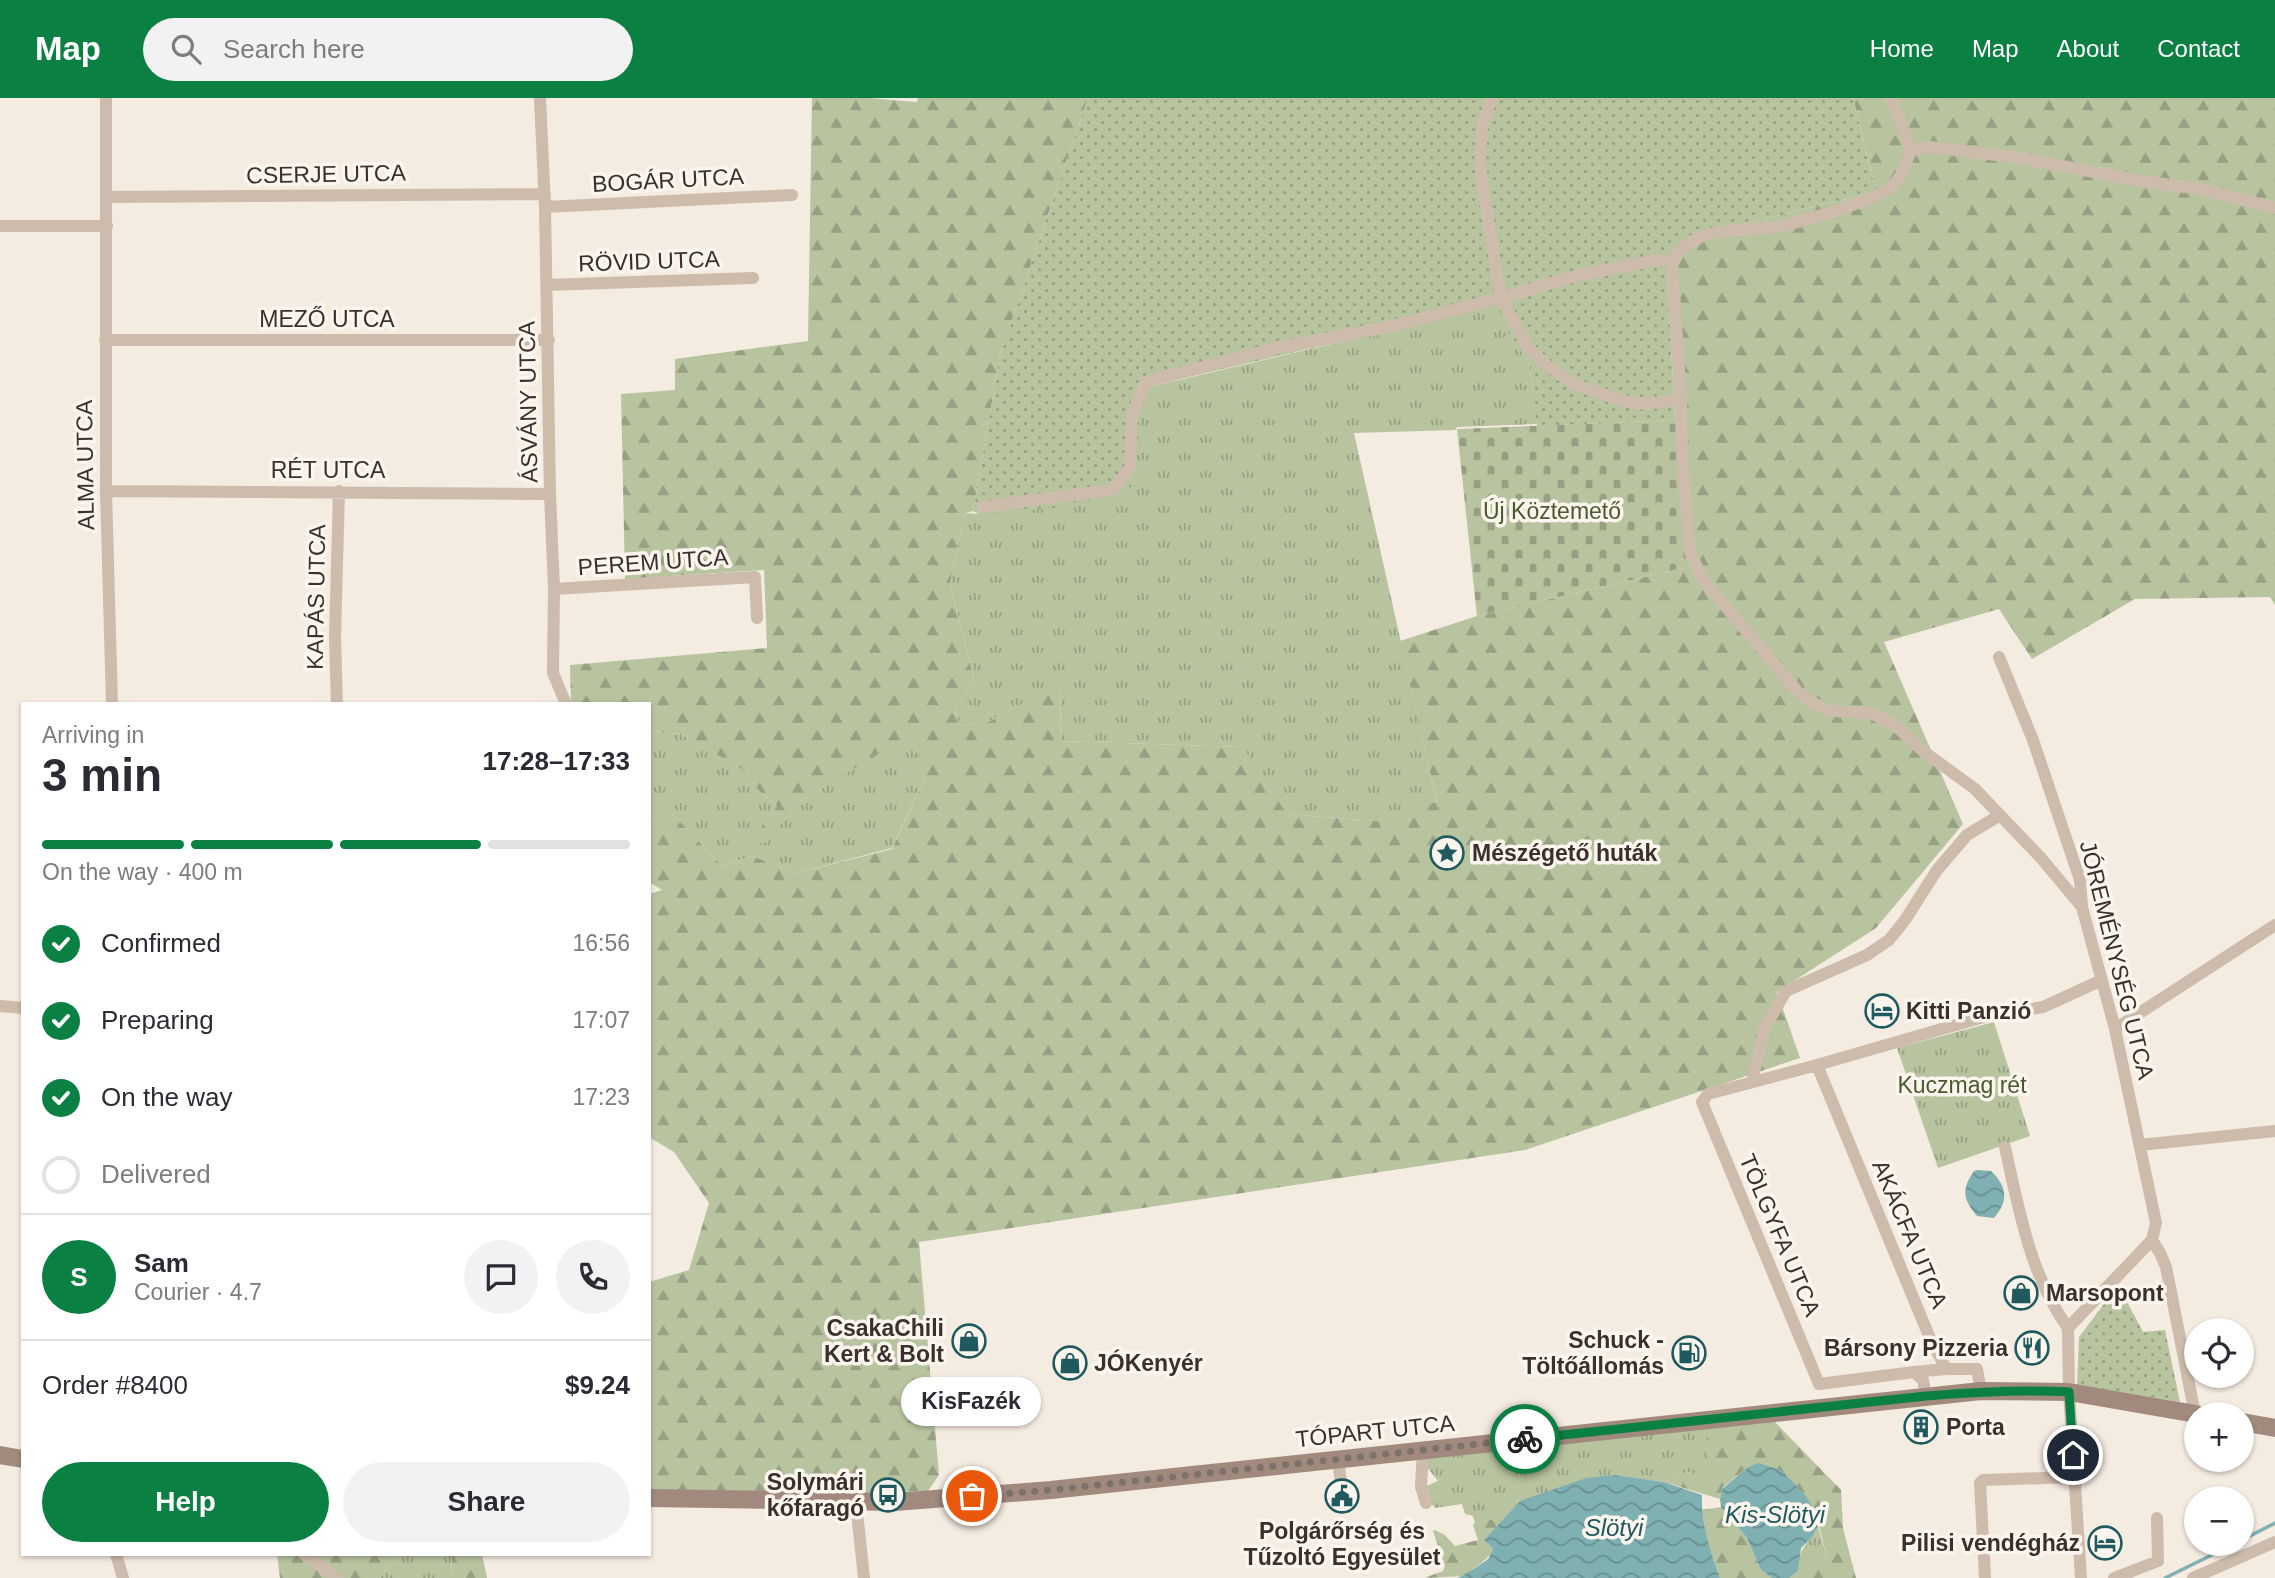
<!DOCTYPE html>
<meta charset="utf-8">
<style>
:root{--surface:#fff;--page:#f2f2f3;--text:#2b2b33;--muted:#7c7c81;--line:#e1e1e2;--accent:#0b8043}
body{margin:0;font-family:Helvetica,sans-serif;background:var(--page);color:var(--text);height:100vh;display:flex;flex-direction:column;font-size:26px;white-space:nowrap}
*{box-sizing:border-box;margin:0}
p{font-size:23px;color:var(--muted)}
.icon{flex:none;width:38px;height:38px;fill:none;stroke:currentColor;stroke-width:2;stroke-linecap:round;stroke-linejoin:round}
.map{position:relative;flex:1;overflow:hidden}
.details{position:absolute;left:21px;top:604px;width:630px;height:854px;display:flex;flex-direction:column;background:var(--surface);border-radius:0px;box-shadow:0 2px 5px #0004}
.details>*{flex:none}
.tools{position:absolute;left:2184px;top:1220px;display:grid;gap:14px}
.tools a{display:grid;place-items:center;width:70px;height:70px;border-radius:50%;background:var(--surface);box-shadow:0 2px 5px #0004;font-size:35px}
.pin{position:absolute;display:grid;place-items:center;width:60px;height:60px;color:#fff;margin:-30px;border:4px solid #fff;border-radius:50%;box-shadow:0 2px 7px #0007}
.courier{position:absolute;display:grid;place-items:center;width:70px;height:70px;margin:-35px;border:5px solid #0b8043;border-radius:50%;background:#fff;color:#222;box-shadow:0 2px 9px #0007}
.bubble{position:absolute;height:49px;border-radius:24px;background:var(--surface);box-shadow:0 2px 5px #0004;font-size:23px;font-weight:600;line-height:49px;text-align:center}
.summary em{font-style:normal;font-weight:600}
.summary div{display:flex;flex-direction:column-reverse}
.summary{display:flex;align-items:center;justify-content:space-between;height:119px;padding:0 21px}
h1{font-size:46px;font-weight:600;line-height:52px}
.bar{display:grid;grid-template-columns:repeat(4,1fr);gap:10px 7px;align-content:center;height:84px;padding:0 21px}
.bar i{height:9px;border-radius:5px;background:var(--line)}
.bar .active{background:var(--accent)}
.bar p{grid-column:span 4}
.line{display:flex;align-items:center;gap:18px;padding:0 21px;border-top:2px solid var(--line)}
.line div{flex:1}
.round{display:grid;place-items:center;flex:none;width:74px;height:74px;border-radius:37px;background:var(--page)}
ol{padding:0 21px;list-style:none}
li{display:flex;align-items:center;gap:21px;height:77px}
li p{margin-inline-start:auto}
li .icon{padding:7px;border-radius:50%;background:var(--accent);color:#fff;stroke-width:4}
li:last-child{color:var(--muted)}
li i{width:38px;height:38px;border:4px solid var(--line);border-radius:50%}
.cta{display:flex;gap:14px;margin-top:auto;padding:14px 21px}
.cta a{flex:1;height:80px;border-radius:42px;background:var(--accent);color:#fff;font-size:28px;font-weight:600;line-height:80px;text-align:center}
.cta a+a{background:var(--page);color:var(--text)}
header{display:flex;align-items:center;gap:42px;box-sizing:border-box;height:98px;padding:0 35px;background:var(--accent);color:#fff}
header strong{font-size:33px}
nav{display:flex;gap:38px;margin-inline-start:auto;font-size:24px}
.search{width:490px;height:63px;background:var(--page);display:flex;align-items:center;gap:18px;box-sizing:border-box;padding:0 24px;border-radius:38px;color:var(--muted);font-size:26px}
.map>svg:first-child{display:block}
.grass{fill:url(#grass-tufts)}
.forest{fill:url(#forest-firs)}
.cemetery{fill:url(#cemetery-stones)}
.garden{fill:url(#garden-dots)}
.water{fill:url(#water-waves)}
.lines{fill:none;stroke-linecap:round;stroke-linejoin:round}
.stream{stroke:#7fb0b2;stroke-width:3.5}
.minor{stroke:#cdbbac;stroke-width:12}
.secondary{stroke:#a18a7d;stroke-width:18}
.done{stroke:#7c716b;stroke-width:7;stroke-dasharray:0 12.6}
.route{stroke:#0b8043;stroke-width:9}
.labels{text-anchor:middle;stroke-width:7;stroke-linejoin:round;paint-order:stroke}
.street-label{font-size:23px;fill:#3b302b;stroke:#fbf5ee}
.park-label{font-size:23px;fill:#4a5a2e;stroke:#fbf5ee}
.poi-label{font-size:23px;font-weight:bold;fill:#3b302b;stroke:#fbf5ee;text-anchor:start}
.water-label{font-size:24px;font-style:italic;fill:#1f5a5e;stroke:#fbf5ee}
</style>
<header>
<strong>Map</strong>
<div class="search"><svg class="icon" aria-label="search" viewBox="0 0 24 24"><circle cx="10" cy="10" r="6"/><path d="M15 15l6 6"/></svg>Search here</div>
<nav><a>Home</a><a>Map</a><a>About</a><a>Contact</a></nav>
</header>
<div class="map">
<svg width="2275" height="1480" viewBox="0 0 2275 1480">
<defs>
<pattern id="grass-tufts" width="24" height="20" patternUnits="userSpaceOnUse" patternTransform="scale(1.75)"><rect width="24" height="20" fill="#b8c4a0"/><path d="M3 7l-1-3M5 7V3M7 7l1-3M15 17l-1-3M17 17v-4M19 17l1-3" fill="none" stroke="#97a083"/></pattern>
<pattern id="forest-firs" width="22" height="20" patternUnits="userSpaceOnUse" patternTransform="scale(1.75)"><rect width="22" height="20" fill="#b8c4a0"/><path d="M5 1l3.5 6h-7zM16 11l3.5 6h-7z" fill="#97a083"/></pattern>
<pattern id="cemetery-stones" width="16" height="16" patternUnits="userSpaceOnUse" patternTransform="scale(1.75)"><rect width="16" height="16" fill="#b8c4a0"/><path d="M2 7V4a2 2 0 0 1 4 0v3zM10 15v-3a2 2 0 0 1 4 0v3z" fill="#97a083"/></pattern>
<pattern id="garden-dots" width="8" height="8" patternUnits="userSpaceOnUse" patternTransform="scale(1.75)"><rect width="8" height="8" fill="#b8c4a0"/><path d="M2 2h.1M6 6h.1" fill="none" stroke="#97a083" stroke-width="1.8" stroke-linecap="round"/></pattern>
<pattern id="water-waves" width="16" height="10" patternUnits="userSpaceOnUse" patternTransform="scale(1.75)"><rect width="16" height="10" fill="#7fb0b2"/><path d="M0 5q4-4 8 0t8 0" fill="none" stroke="#699091"/></pattern>
</defs>
<rect width="100%" height="100%" fill="#f4ebe1"/>
<path class="grass" d="M 1492,208 L 1529,265 L 1537,326 L 1457,329 L 1455,332 L 1354,335 L 1437,705 L 1375,723 L 1287,716 L 1242,649 L 1060,643 L 1061,586 L 988,624 L 958,628 L 956,610 L 974,582 L 950,485 L 965,415 L 979,416 L 1145,290 Z
M 649,633 L 681,636 L 743,671 L 760,694 L 777,708 L 755,739 L 762,746 L 802,702 L 912,635 L 924,681 L 892,750 L 797,775 L 752,758 L 722,768 L 673,716 L 649,725 Z
M 1994,924 L 2030,1038 L 1938,1070 L 1897,950 Z
M 1705,1327 L 1712,1381 L 1687,1374 L 1664,1384 L 1616,1377 L 1520,1403 L 1501,1424 L 1465,1416 L 1462,1406 L 1435,1410 L 1419,1391 L 1438,1383 L 1426,1368 L 1428,1358 Z
M 1818,1428 L 1827,1460 L 1799,1473 L 1796,1480 L 1789,1480 L 1798,1473 C 1799,1447 1807,1449 1818,1428 Z
M 397,1456 L 450,1456 L 452,1458 L 451,1480 L 380,1480 Z"/>
<path class="forest" d="M 812,0 L 869,0 L 917,4 L 918,0 L 1088,0 L 1000,257 L 973,413 L 965,415 L 950,485 L 974,582 L 956,610 L 958,628 L 988,624 L 1061,585 L 1060,643 L 1243,649 L 1287,716 L 1375,723 L 1437,704 L 1400,543 L 1477,518 L 1692,468 L 1685,396 L 1675,322 L 1667,174 L 1689,139 L 1876,94 L 1853,0 L 2275,0 L 2275,507 L 2270,499 L 2135,501 L 2032,561 L 1999,511 L 1884,544 L 1963,726 L 1876,830 L 1777,894 L 1800,960 L 1525,1052 L 919,1144 L 939,1377 L 928,1393 L 649,1402 L 649,1184 L 689,1172 L 709,1105 L 674,1054 L 649,1039 L 649,796 L 662,792 L 649,784 L 649,725 L 673,716 L 722,768 L 752,758 L 797,775 L 892,751 L 924,681 L 912,636 L 802,702 L 762,747 L 754,739 L 777,708 L 760,694 L 742,671 L 681,636 L 649,633 L 649,606 L 571,605 L 570,567 L 767,550 L 764,472 L 625,481 L 621,296 L 675,292 L 675,261 L 808,243 Z
M 1773,1322 L 1841,1392 L 1843,1430 L 1856,1480 L 1796,1480 L 1798,1473 L 1827,1460 L 1816,1415 L 1747,1370 L 1723,1389 L 1720,1401 L 1664,1384 L 1687,1374 L 1711,1380 L 1705,1327 Z
M 1721,1409 L 1747,1440 L 1761,1472 L 1772,1480 L 1720,1480 L 1707,1444 L 1702,1412 Z
M 1472,1417 L 1501,1424 L 1484,1442 L 1493,1451 C 1486,1465 1476,1467 1465,1478 L 1424,1480 L 1443,1473 L 1445,1468 L 1433,1433 L 1435,1432 L 1445,1437 L 1455,1448 L 1478,1442 L 1473,1427 L 1475,1424 Z
M 277,1456 L 397,1456 L 380,1480 L 280,1480 Z
M 450,1456 L 482,1456 L 487,1480 L 451,1480 L 452,1458 Z"/>
<path class="cemetery" d="M 1675,322 L 1685,396 L 1692,468 L 1477,518 L 1457,331 Z"/>
<path class="garden" d="M 1088,0 L 1853,0 L 1876,94 L 1689,139 L 1667,174 L 1675,322 L 1537,328 L 1529,265 L 1491,208 L 1146,289 L 1131,389 L 1066,409 L 979,416 L 973,413 L 1000,257 Z
M 2124,1198 L 2143,1234 L 2165,1232 L 2180,1304 L 2077,1287 L 2079,1239 L 2104,1206 Z"/>
<path class="water" d="M 1978,1072 L 1991,1073 C 2007,1088 2009,1103 1994,1120 L 1977,1118 C 1963,1101 1961,1092 1974,1073 Z
M 1758,1365 L 1781,1372 L 1805,1397 L 1816,1415 L 1818,1428 L 1812,1439 L 1801,1450 L 1798,1473 L 1789,1480 L 1772,1480 L 1761,1472 L 1747,1440 L 1721,1409 L 1720,1401 L 1723,1390 L 1747,1370 Z
M 1616,1377 L 1664,1384 L 1702,1397 C 1701,1426 1710,1453 1720,1480 L 1457,1480 C 1462,1479 1483,1465 1488,1461 C 1489,1460 1492,1452 1493,1451 L 1484,1442 L 1520,1403 L 1586,1380 Z"/>
<g class="lines">
<path class="stream" d="M 2242,1442 L 2275,1425
M 2165,1480 L 2234,1446"/>
<path class="minor" d="M 106,0 L 106,393 L 112,606
M 540,0 L 545,109 L 550,396 L 554,491 L 553,575 L 566,606
M 1492,0 L 1482,29 L 1480,64 L 1485,103 L 1501,200 L 1528,249 L 1544,265 L 1573,286 L 1624,303 L 1645,306 L 1681,301
M 1891,0 L 1911,52 C 1906,65 1902,80 1891,89 C 1875,103 1798,125 1775,129 C 1736,135 1698,125 1672,163 L 1681,301 L 1682,357 L 1690,454 L 1703,482 L 1798,594 L 1813,605 L 1831,613 L 1871,615 L 1894,626 L 1923,653 L 1975,691 L 2041,760 L 2082,809
M 1911,52 L 1930,49 L 2021,60 L 2141,83 L 2200,91 L 2275,110
M 108,99 L 545,96
M 545,109 L 792,97
M 0,128 L 107,128
M 547,187 L 753,180
M 105,242 L 549,242
M 106,393 L 550,396
M 982,409 L 1112,392 L 1130,370 L 1132,318 L 1145,284 L 1281,249 L 1388,229 L 1501,200 L 1579,177 L 1658,162 L 1672,163
M 554,491 L 755,479 L 757,520
M 1999,559 L 2033,642 L 2080,782 L 2082,809 L 2115,931 L 2156,1125 L 2152,1142 L 2068,1230
M 337,606 L 335,539 L 339,393
M 0,908 L 23,910
M 2115,931 L 2275,827
M 1817,967 L 1929,1238 L 1946,1271 L 1977,1271 L 1981,1293
M 1752,984 L 1764,931 L 1786,893 L 1867,857 L 1889,842 L 1905,822 L 1937,772 L 1967,737 L 2000,717
M 2140,1047 L 2275,1033
M 2005,1049 C 2019,1112 2030,1177 2068,1230
M 2152,1142 L 2160,1155 L 2166,1169 L 2195,1316
M 2068,1230 L 2069,1294 L 2081,1480
M 1914,1274 L 1946,1271
M 1926,1298 L 1923,1282 L 1914,1274 L 1819,1286 L 1702,1004 L 1708,996 L 1817,967 L 1980,920 L 2043,909 L 2102,882
M 1423,1352 L 1421,1389 L 1426,1405
M 1338,1361 L 1342,1393
M 856,1405 L 864,1480
M 116,1456 L 123,1480
M 304,1456 L 337,1480
M 1985,1480 L 1980,1385 L 1983,1382 L 2075,1379
M 2114,1480 L 2158,1463 L 2157,1420
M 2193,1480 L 2275,1444"/>
<path class="secondary" d="M 2242,1324 L 2275,1330
M 0,1357 L 23,1361
M 649,1400 L 895,1404 L 1051,1392 L 1981,1293 L 2069,1294 L 2196,1316"/>
</g>
<g class="lines">
<path class="done" d="M 972,1398 L 1051,1392 L 1525,1341"/>
<path class="route" d="M 1525,1341 L 1926,1298 C 1974,1294 2021,1291 2069,1294 L 2073,1357"/>
</g>
<defs>
<symbol id="sight-ring" viewBox="-11 -11 22 22"><circle r="9.5" fill="#fbf5ee" stroke="#1f5a5e" stroke-width="1.5"/><path d="M0-6L1.8-2.2L6-1.7L2.9 1.2L3.7 5.4L0 3.3L-3.7 5.4L-2.9 1.2L-6-1.7L-1.8-2.2Z" fill="#1f5a5e"/></symbol>
<symbol id="hotel-ring" viewBox="-11 -11 22 22"><circle r="9.5" fill="#fbf5ee" stroke="#1f5a5e" stroke-width="1.5"/><path d="M-6-4.5h1.5V1H6V5H4.5V3h-9V5H-6ZM-4 0a1.8 1.8 0 1 1 3.6 0ZM.5 0V-2.5h3Q6-2.5 6 0Z" fill="#1f5a5e"/></symbol>
<symbol id="shop-ring" viewBox="-11 -11 22 22"><circle r="9.5" fill="#fbf5ee" stroke="#1f5a5e" stroke-width="1.5"/><path d="M-5-2.5h2.3a2.7 3.5 0 0 1 5.4 0H5L5.5 6h-11ZM-1.5-2.5h3a1.5 2.3 0 0 0-3 0Z" fill="#1f5a5e"/></symbol>
<symbol id="restaurant-ring" viewBox="-11 -11 22 22"><circle r="9.5" fill="#fbf5ee" stroke="#1f5a5e" stroke-width="1.5"/><path d="M-5-6h1v4h1v-4h1v4h1v-4h1v5L-1.5 .5V6h-2V.5L-5-1ZM5-6V6H3V1.5H1.5Q1.5-4 5-6Z" fill="#1f5a5e"/></symbol>
<symbol id="fuel-ring" viewBox="-11 -11 22 22"><circle r="9.5" fill="#fbf5ee" stroke="#1f5a5e" stroke-width="1.5"/><path d="M-5.5-6h7V0h2V4h1.3V-2.5L3-4.5l.8-.8L6-3V5H2.5V1h-1V6h-7ZM-4.2-4.7v3.2H.2V-4.7Z" fill="#1f5a5e"/></symbol>
<symbol id="building-ring" viewBox="-11 -11 22 22"><circle r="9.5" fill="#fbf5ee" stroke="#1f5a5e" stroke-width="1.5"/><path d="M-4-6H4V6H1V3H-1V6H-4ZM-2.5-4.3h1.7v1.8h-1.7ZM.8-4.3h1.7v1.8H.8ZM-2.5-1h1.7V.8h-1.7ZM.8-1h1.7V.8H.8Z" fill="#1f5a5e"/></symbol>
<symbol id="bus-ring" viewBox="-11 -11 22 22"><circle r="9.5" fill="#fbf5ee" stroke="#1f5a5e" stroke-width="1.5"/><path d="M-5-6H5V4H4V6H2V4H-2V6H-4V4H-5ZM-3.5-4V0h7V-4ZM-3.5 1.2v1.5H-2V1.2ZM2 1.2v1.5H3.5V1.2Z" fill="#1f5a5e"/></symbol>
<symbol id="civic-ring" viewBox="-11 -11 22 22"><circle r="9.5" fill="#fbf5ee" stroke="#1f5a5e" stroke-width="1.5"/><path d="M-.6-6.5H3V-4.5H.6V-3L4-1V1h2V6H-6V1h2V-1L-.6-3ZM-1.2 2.5V6h2.4V2.5Z" fill="#1f5a5e"/></symbol>
</defs>
<g fill-rule="evenodd">
<use href="#sight-ring" x="1428" y="736" width="38" height="38"/>
<use href="#hotel-ring" x="1863" y="894" width="38" height="38"/>
<use href="#shop-ring" x="2002" y="1176" width="38" height="38"/>
<use href="#shop-ring" x="950" y="1224" width="38" height="38"/>
<use href="#restaurant-ring" x="2013" y="1231" width="38" height="38"/>
<use href="#fuel-ring" x="1670" y="1236" width="38" height="38"/>
<use href="#shop-ring" x="1051" y="1246" width="38" height="38"/>
<use href="#building-ring" x="1902" y="1310" width="38" height="38"/>
<use href="#bus-ring" x="869" y="1378" width="38" height="38"/>
<use href="#civic-ring" x="1323" y="1379" width="38" height="38"/>
<use href="#hotel-ring" x="2086" y="1426" width="38" height="38"/>
</g>
<g class="labels">
<g class="street-label">
<text transform="translate(326 76) rotate(-1)" y="8">CSERJE UTCA</text>
<text transform="translate(668 82) rotate(-3)" y="8">BOGÁR UTCA</text>
<text transform="translate(649 163) rotate(-2)" y="8">RÖVID UTCA</text>
<text x="327" y="229">MEZŐ UTCA</text>
<text transform="translate(528 304) rotate(-91)" y="8">ÁSVÁNY UTCA</text>
<text transform="translate(85 367) rotate(-91)" y="8">ALMA UTCA</text>
<text x="328" y="380">RÉT UTCA</text>
<text transform="translate(653 464) rotate(-4)" y="8">PEREM UTCA</text>
<text transform="translate(316 499) rotate(-89)" y="8">KAPÁS UTCA</text>
<text transform="translate(2117 862) rotate(76)" y="8">JÓREMÉNYSÉG UTCA</text>
<text transform="translate(1910 1136) rotate(67)" y="8">AKÁCFA UTCA</text>
<text transform="translate(1780 1137) rotate(67)" y="8">TÖLGYFA UTCA</text>
<text transform="translate(1375 1333) rotate(-6)" y="8">TÓPART UTCA</text>
</g>
<g class="park-label">
<text x="1552" y="421">Új Köztemető</text>
<text x="1962" y="995">Kuczmag rét</text>
</g>
<g class="poi-label">
<text x="1472" y="763">Mészégető huták</text>
<text x="1906" y="921">Kitti Panzió</text>
<text x="2046" y="1203">Marsopont</text>
<text x="944" y="1238" text-anchor="end">CsakaChili<tspan x="944" dy="26">Kert &amp; Bolt</tspan></text>
<text x="1664" y="1250" text-anchor="end">Schuck -<tspan x="1664" dy="26">Töltőállomás</tspan></text>
<text x="2008" y="1258" text-anchor="end">Bársony Pizzeria</text>
<text x="1094" y="1273">JÓKenyér</text>
<text x="1946" y="1337">Porta</text>
<text x="864" y="1392" text-anchor="end">Solymári<tspan x="864" dy="26">kőfaragó</tspan></text>
<text x="1342" y="1441" text-anchor="middle">Polgárőrség és<tspan x="1342" dy="26">Tűzoltó Egyesület</tspan></text>
<text x="2080" y="1453" text-anchor="end">Pilisi vendégház</text>
</g>
<g class="water-label">
<text x="1775" y="1425">Kis-Slötyi</text>
<text x="1614" y="1438">Slötyi</text>
</g>
</g>
</svg>
<div class="tools">
<a><svg class="icon" aria-label="locate" viewBox="0 0 24 24"><circle cx="12" cy="12" r="6"/><path d="M12 2v4M12 18v4M2 12h4M18 12h4"/></svg></a>
<a>+</a>
<a>−</a>
</div>
<div class="pin" style="left:972px;top:1398px;background:#ea580c"><svg class="icon" aria-label="bag" viewBox="0 0 24 24"><path d="M5 8h14l-1 12H6zM9 8a3 3 0 0 1 6 0"/></svg></div>
<div class="pin" style="left:2073px;top:1357px;background:#1f2937"><svg class="icon" aria-label="home" viewBox="0 0 24 24"><path d="M3 11l9-7 9 7M6 9v11h12V9"/></svg></div>
<div class="courier" style="left:1525px;top:1341px"><svg class="icon" aria-label="bike" viewBox="0 0 24 24"><circle cx="6" cy="16" r="4"/><circle cx="18" cy="16" r="4"/><path d="M6 16l4-8h5l3 8M10 8l3 8H6M13 5h3"/></svg></div>
<div class="bubble" style="left:901px;top:1279px;width:140px">KisFazék</div>
<section class="details">
<div class="summary"><div><h1>3 min</h1><p>Arriving in</p></div><em>17:28–17:33</em></div>
<div class="bar"><i class="active"></i><i class="active"></i><i class="active"></i><i></i><p>On the way · 400 m</p></div>
<ol>
<li><svg class="icon" aria-label="check" viewBox="0 0 24 24"><path d="M5 12l5 5 9-10"/></svg>Confirmed<p>16:56</p></li>
<li><svg class="icon" aria-label="check" viewBox="0 0 24 24"><path d="M5 12l5 5 9-10"/></svg>Preparing<p>17:07</p></li>
<li><svg class="icon" aria-label="check" viewBox="0 0 24 24"><path d="M5 12l5 5 9-10"/></svg>On the way<p>17:23</p></li>
<li><i></i>Delivered</li>
</ol>
<div class="line" style="height:126px"><b class="round" style="background:var(--accent);color:#fff">S</b><div><b>Sam</b><p>Courier · 4.7</p></div><a class="round"><svg class="icon" aria-label="chat" viewBox="0 0 24 24"><path d="M4 5h16v11H9l-5 4z"/></svg></a><a class="round"><svg class="icon" aria-label="phone" viewBox="0 0 24 24"><path d="M5 4h4l2 5-3 2q2 4 5 5l2-3 5 2v4C11 20 4 13 5 4z"/></svg></a></div>
<div class="line" style="height:91px"><div>Order #8400</div><b>$9.24</b></div>
<div class="cta"><a>Help</a><a>Share</a></div>
</section>
</div>
